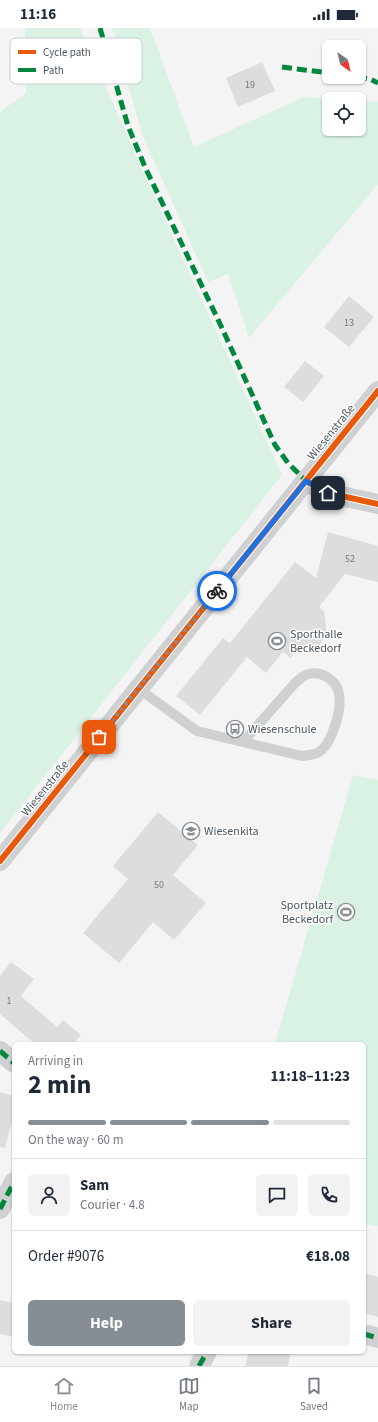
<!DOCTYPE html>
<meta charset="utf-8">
<style>
:root{--surface:#fff;--page:#f2f2f3;--text:#1f2937;--muted:#747a83;--line:#e0e1e3;--accent:#868d94}
body{margin:0;font-family:"Source Sans 3",sans-serif;background:var(--page);color:var(--text);height:100vh;display:flex;flex-direction:column;font-size:15px;white-space:nowrap}
*{box-sizing:border-box;margin:0}
p{font-size:13px;color:var(--muted)}
.icon{flex:none;width:22px;height:22px;fill:none;stroke:currentColor;stroke-width:2;stroke-linecap:round;stroke-linejoin:round}
.map{position:relative;flex:1;overflow:hidden}
.sheet{position:absolute;left:12px;top:1014px;width:354px;height:312px;display:flex;flex-direction:column;background:var(--surface);border-radius:6px;box-shadow:0 1px 3px #0004}
.sheet>*{flex:none}
.needle{width:26px;rotate:146deg}
.buttons{position:absolute;left:322px;top:12px;display:grid;gap:8px}
.buttons a{display:grid;place-items:center;width:44px;height:44px;border-radius:6px;background:var(--surface);box-shadow:0 1px 3px #0004;font-size:20px}
.pin{position:absolute;display:grid;place-items:center;width:34px;height:34px;color:#fff;margin:-17px;border-radius:8px;box-shadow:0 2px 6px #0006}
.courier{position:absolute;display:grid;place-items:center;width:40px;height:40px;margin:-20px;border:3px solid #1a73e8;border-radius:50%;background:#fff;color:#222;box-shadow:0 1px 5px #0007}
.overview em{font-style:normal;font-weight:700}
.overview div{display:flex;flex-direction:column-reverse}
.overview{display:flex;align-items:center;justify-content:space-between;height:68px;padding:0 16px}
h1{font-size:26px;font-weight:700;line-height:30px}
.bar{display:grid;grid-template-columns:repeat(4,1fr);gap:6px 4px;align-content:center;height:48px;padding:0 16px}
.bar i{height:5px;border-radius:3px;background:var(--line)}
.bar .on{background:var(--accent)}
.bar p{grid-column:span 4}
.line{display:flex;align-items:center;gap:10px;padding:0 16px;border-top:1px solid var(--line)}
.line div{flex:1}
.round{display:grid;place-items:center;flex:none;width:42px;height:42px;border-radius:6px;background:var(--page)}
.button{display:flex;gap:8px;margin-top:auto;padding:8px 16px}
.button a{flex:1;height:46px;border-radius:6px;background:var(--accent);color:#fff;font-size:16px;font-weight:700;line-height:46px;text-align:center}
.button a+a{background:var(--page);color:var(--text)}
.status{display:flex;justify-content:space-between;align-items:center;height:28px;padding:0 20px;background:var(--surface);direction:ltr}
.status svg{height:11px;fill:currentColor}
.tabs{display:flex;justify-content:space-around;align-items:center;height:56px;border-top:1px solid var(--line);background:var(--surface);font-size:11px;color:var(--muted)}
.tabs a{display:grid;justify-items:center;gap:2px}
.tabs .on{color:var(--accent)}
.map>svg:first-child{display:block}
.green{fill:#d9f2e3}
.building{fill:#ddddde}
.lines{fill:none;stroke-linecap:round;stroke-linejoin:round}
.service{stroke:#ced0d2;stroke-width:10}
.minor{stroke:#ced0d2;stroke-width:20}
.quiet{stroke:#00873e;stroke-width:5;stroke-dasharray:10 5;stroke-linecap:butt}
.cycleway-casing{stroke:#fff;stroke-width:8}
.cycleway{stroke:#e8590c;stroke-width:6}
.done{stroke:#868d94;stroke-width:4;stroke-dasharray:0 7.2}
.route{stroke:#1a73e8;stroke-width:5}
.labels{text-anchor:middle;stroke-width:3;stroke-linejoin:round;paint-order:stroke}
.number-label{font-size:10px;fill:#707881}
.street-label{font-size:12px;fill:#4a5661;stroke:#fff}
.poi-label{font-size:12px;fill:#4a5661;stroke:#fff;text-anchor:start}
.key{fill:#fff;stroke:#c9ccd0;stroke-width:1}
.key-label{font-size:11px;fill:#4a5661}
</style>
<div class="status"><b>11:16</b><svg viewBox="0 0 49 12"><path d="M0 12V9h3v3zM5 12V6h3v6zM10 12V3h3v9zM15 12V0h3v12zM26 1h20v11H26zM47 4h2v5h-2z"/></svg></div>
<div class="map">
<svg width="378" height="1338" viewBox="0 0 378 1338">
<rect width="100%" height="100%" fill="#f4f4f4"/>
<path class="green" d="M 25,0 L 80,0 L 143,144 L 282,447 L 0,805 L 0,84 L 26,65 Z
M 112,0 L 150,0 L 194,119 L 304,69 L 333,71 L 329,71 L 329,101 L 359,101 L 359,73 L 378,74 L 378,156 L 249,310 L 228,246 L 208,254 L 142,106 Z
M 353,747 L 378,752 L 378,1198 L 364,1195 L 364,1016 L 275,1016 Z"/>
<path class="building" d="M 262,34 L 275,63 L 238,79 L 226,50 Z
M 349,268 L 374,289 L 349,319 L 324,299 Z
M 305,333 L 324,348 L 303,374 L 284,359 Z
M 328,504 L 378,518 L 378,554 L 345,546 L 319,579 L 324,583 L 327,607 L 314,623 L 293,626 L 291,630 L 283,624 L 266,645 L 247,629 L 200,687 L 176,668 L 223,610 L 230,615 L 295,534 L 316,550 Z
M 158,784 L 198,817 L 173,847 L 206,875 L 174,912 L 153,894 L 119,935 L 83,905 L 128,851 L 113,838 Z
M 11,934 L 34,951 L 21,968 L 57,999 L 63,992 L 81,1007 L 73,1016 L 35,1016 L 0,986 L 0,948 Z
M 0,1064 L 14,1068 L 14,1085 L 5,1120 L 0,1119 Z
M 364,1245 L 378,1249 L 378,1289 L 364,1285 Z
M 0,1272 L 14,1275 L 14,1309 L 0,1306 Z
M 249,1324 L 291,1324 L 288,1338 L 245,1338 Z"/>
<g class="lines">
<path class="service" d="M 139,661 L 197,703 L 302,728 C 307,727 313,727 317,725 C 332,718 342,681 339,666 C 337,652 320,641 306,647 C 303,648 299,652 296,654 L 243,714"/>
<path class="minor" d="M 306,453 L 328,465 L 378,476
M 0,833 L 378,363
M 0,1023 L 14,1035
M 0,1181 L 14,1154
M 364,1306 L 378,1310
M 199,1338 L 207,1324"/>
<path class="quiet" d="M 100,0 L 128,98 L 145,139 L 222,300 L 275,417 L 288,435 L 306,453
M 282,39 L 329,45
M 357,49 L 370,51 L 378,55
M 0,1023 L 14,1035
M 0,1181 L 14,1154
M 364,1306 L 378,1310
M 199,1338 L 207,1324"/>
<defs>
<path id="cycleway" d="M 306,453 L 328,465 L 378,476
M 0,833 L 378,363"/>
</defs>
<use href="#cycleway" class="cycleway-casing"/>
<use href="#cycleway" class="cycleway"/>
</g>
<g class="lines">
<path class="done" d="M 99,709 L 217,563"/>
<path class="route" d="M 217,563 L 306,453 L 328,465"/>
</g>
<defs>
<symbol id="stadium-ring" viewBox="-11 -11 22 22"><circle r="9.5" fill="#fff" stroke="#868d94" stroke-width="1.5"/><path d="M0-5a6.5 5 0 1 0 0 10a6.5 5 0 1 0 0-10ZM-3.5-1.8h7v3.6h-7Z" fill="#868d94"/></symbol>
<symbol id="bus-ring" viewBox="-11 -11 22 22"><circle r="9.5" fill="#fff" stroke="#868d94" stroke-width="1.5"/><path d="M-5-6H5V4H4V6H2V4H-2V6H-4V4H-5ZM-3.5-4V0h7V-4ZM-3.5 1.2v1.5H-2V1.2ZM2 1.2v1.5H3.5V1.2Z" fill="#868d94"/></symbol>
<symbol id="school-ring" viewBox="-11 -11 22 22"><circle r="9.5" fill="#fff" stroke="#868d94" stroke-width="1.5"/><path d="M0-5L7-2L0 1L-7-2ZM-4 1L0 2.5L4 1V4Q0 6-4 4Z" fill="#868d94"/></symbol>
</defs>
<g fill-rule="evenodd">
<use href="#stadium-ring" x="267" y="603" width="20" height="20"/>
<use href="#bus-ring" x="225" y="691" width="20" height="20"/>
<use href="#school-ring" x="181" y="793" width="20" height="20"/>
<use href="#stadium-ring" x="336" y="874" width="20" height="20"/>
</g>
<g class="labels">
<g class="number-label">
<text x="250" y="60">19</text>
<text x="349" y="298">13</text>
<text x="350" y="534">52</text>
<text x="159" y="860">50</text>
<text x="9" y="976">1</text>
</g>
<g class="street-label">
<text transform="translate(331 404) rotate(-51)" y="4">Wiesenstraße</text>
<text transform="translate(45 760) rotate(-51)" y="4">Wiesenstraße</text>
</g>
<g class="poi-label">
<text x="290" y="610">Sporthalle<tspan x="290" dy="14">Beckedorf</tspan></text>
<text x="248" y="705">Wiesenschule</text>
<text x="204" y="807">Wiesenkita</text>
<text x="333" y="881" text-anchor="end">Sportplatz<tspan x="333" dy="14">Beckedorf</tspan></text>
</g>
</g>
<rect x="10" y="10" width="132" height="46" rx="6" class="key"/>
<rect x="18" y="22" width="18" height="4" fill="#e8590c"/>
<rect x="18" y="40" width="18" height="4" fill="#00873e"/>
<g class="key-label">
<text x="43" y="28">Cycle path</text>
<text x="43" y="46">Path</text>
</g>
</svg>
<div class="buttons">
<a><svg class="needle" viewBox="-14 -14 28 28"><path d="M0-13l5 13h-10z" fill="#e53935"/><path d="M0 13l5-13h-10z" fill="#747a83"/></svg></a>
<a><svg class="icon" aria-label="locate" viewBox="0 0 24 24"><circle cx="12" cy="12" r="6"/><path d="M12 2v4M12 18v4M2 12h4M18 12h4"/></svg></a>
</div>
<div class="pin" style="left:99px;top:709px;background:#ea580c"><svg class="icon" aria-label="bag" viewBox="0 0 24 24"><path d="M5 8h14l-1 12H6zM9 8a3 3 0 0 1 6 0"/></svg></div>
<div class="pin" style="left:328px;top:465px;background:#1f2937"><svg class="icon" aria-label="home" viewBox="0 0 24 24"><path d="M3 11l9-7 9 7M6 9v11h12V9"/></svg></div>
<div class="courier" style="left:217px;top:563px"><svg class="icon" aria-label="bike" viewBox="0 0 24 24"><circle cx="6" cy="16" r="4"/><circle cx="18" cy="16" r="4"/><path d="M6 16l4-8h5l3 8M10 8l3 8H6M13 5h3"/></svg></div>
<section class="sheet">
<div class="overview"><div><h1>2 min</h1><p>Arriving in</p></div><em>11:18–11:23</em></div>
<div class="bar"><i class="on"></i><i class="on"></i><i class="on"></i><i></i><p>On the way · 60 m</p></div>
<div class="line" style="height:72px"><a class="round"><svg class="icon" aria-label="person" viewBox="0 0 24 24"><circle cx="12" cy="8" r="4"/><path d="M4 21q1-7 8-7t8 7"/></svg></a><div><b>Sam</b><p>Courier · 4.8</p></div><a class="round"><svg class="icon" aria-label="chat" viewBox="0 0 24 24"><path d="M4 5h16v11H9l-5 4z"/></svg></a><a class="round"><svg class="icon" aria-label="phone" viewBox="0 0 24 24"><path d="M5 4h4l2 5-3 2q2 4 5 5l2-3 5 2v4C11 20 4 13 5 4z"/></svg></a></div>
<div class="line" style="height:52px"><div>Order #9076</div><b>€18.08</b></div>
<div class="button"><a>Help</a><a>Share</a></div>
</section>
</div>
<nav class="tabs">
<a class="on"><svg class="icon" aria-label="home" viewBox="0 0 24 24"><path d="M3 11l9-7 9 7M6 9v11h12V9"/></svg>Home</a>
<a><svg class="icon" aria-label="map" viewBox="0 0 24 24"><path d="M3 6l6-2 6 2 6-2v14l-6 2-6-2-6 2zM9 4v14M15 6v14"/></svg>Map</a>
<a><svg class="icon" aria-label="saved" viewBox="0 0 24 24"><path d="M7 4h10v16l-5-4-5 4z"/></svg>Saved</a>
</nav>
